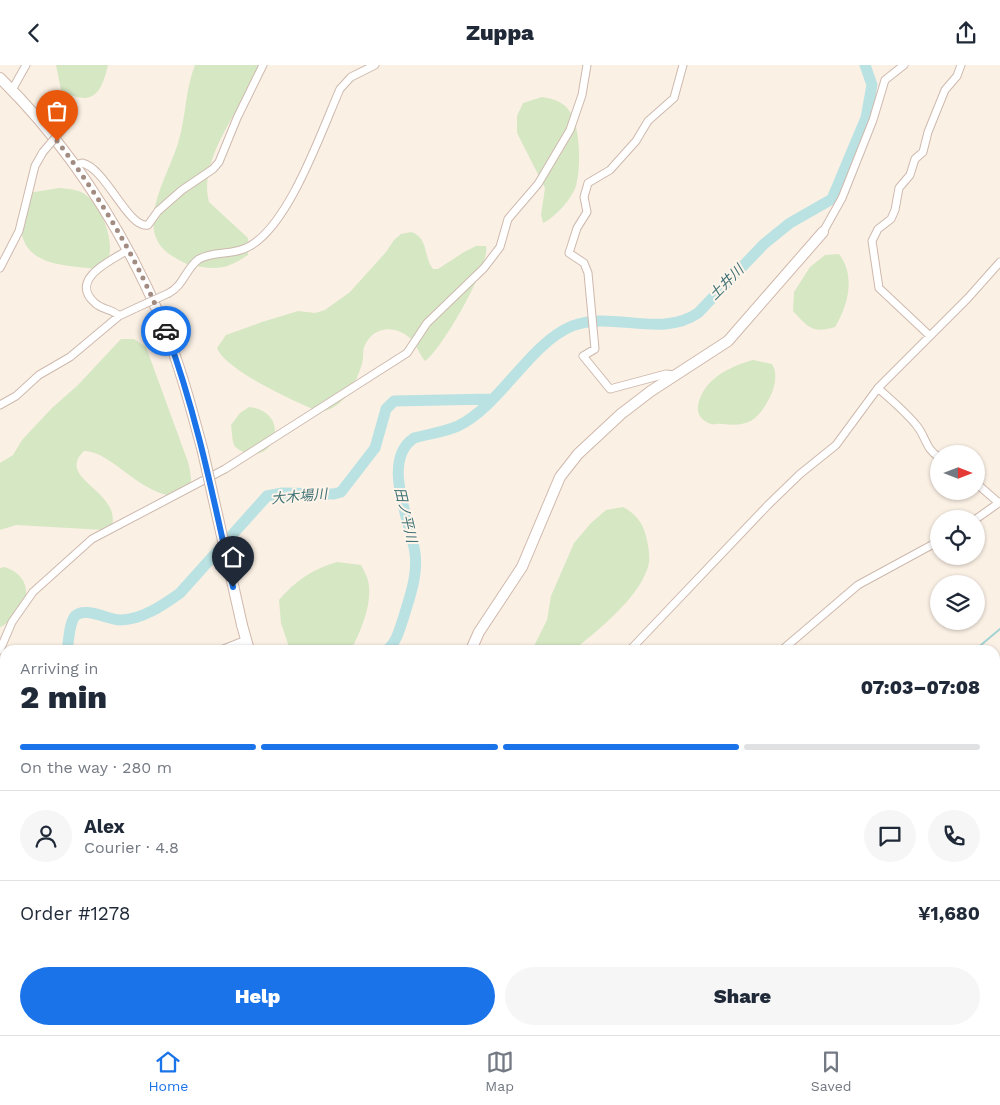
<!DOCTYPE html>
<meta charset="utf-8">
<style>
:root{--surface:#fff;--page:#f6f6f7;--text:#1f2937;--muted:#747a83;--line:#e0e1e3;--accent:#1a73e8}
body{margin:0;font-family:"Work Sans","Noto Sans JP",sans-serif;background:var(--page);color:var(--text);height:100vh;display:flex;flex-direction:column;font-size:19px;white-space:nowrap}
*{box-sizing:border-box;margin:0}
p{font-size:16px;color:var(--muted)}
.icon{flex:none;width:28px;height:28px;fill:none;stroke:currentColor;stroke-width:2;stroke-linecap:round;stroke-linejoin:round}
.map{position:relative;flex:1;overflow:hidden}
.details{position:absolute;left:0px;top:580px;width:1000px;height:390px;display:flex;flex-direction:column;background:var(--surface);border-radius:15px 15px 0 0;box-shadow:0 1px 4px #0004}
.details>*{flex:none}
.needle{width:32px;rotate:90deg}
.tools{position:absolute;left:930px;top:380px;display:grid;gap:10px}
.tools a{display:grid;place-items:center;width:55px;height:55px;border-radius:50%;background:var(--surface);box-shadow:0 1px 4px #0004;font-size:25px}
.pin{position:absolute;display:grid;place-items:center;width:42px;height:42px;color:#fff;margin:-51px -21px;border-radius:50% 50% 50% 0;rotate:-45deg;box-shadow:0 0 5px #0007}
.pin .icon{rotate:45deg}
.courier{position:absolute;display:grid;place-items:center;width:50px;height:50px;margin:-25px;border:4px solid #1a73e8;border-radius:50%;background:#fff;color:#222;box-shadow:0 1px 6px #0007}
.overview em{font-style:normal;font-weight:800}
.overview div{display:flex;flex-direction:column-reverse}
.overview{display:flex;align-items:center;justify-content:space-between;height:85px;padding:0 20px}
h1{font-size:32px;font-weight:800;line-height:38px}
.bar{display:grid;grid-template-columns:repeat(4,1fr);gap:8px 5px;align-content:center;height:60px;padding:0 20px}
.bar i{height:6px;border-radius:4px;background:var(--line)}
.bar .current{background:var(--accent)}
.bar p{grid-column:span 4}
.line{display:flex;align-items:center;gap:12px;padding:0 20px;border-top:1px solid var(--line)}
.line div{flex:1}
.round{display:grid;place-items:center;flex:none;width:52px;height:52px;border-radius:26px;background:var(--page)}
.action{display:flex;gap:10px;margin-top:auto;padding:10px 20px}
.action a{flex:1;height:58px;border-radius:30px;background:var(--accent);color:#fff;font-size:20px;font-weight:800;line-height:58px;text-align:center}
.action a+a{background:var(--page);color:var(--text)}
header{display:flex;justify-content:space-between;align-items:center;height:65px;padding:0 20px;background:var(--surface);font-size:22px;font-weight:800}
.dock{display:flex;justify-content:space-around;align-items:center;height:70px;border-top:1px solid var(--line);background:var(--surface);font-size:14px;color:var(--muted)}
.dock a{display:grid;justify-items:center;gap:2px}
.dock .current{color:var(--accent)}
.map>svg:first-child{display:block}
.green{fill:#d6e7c4}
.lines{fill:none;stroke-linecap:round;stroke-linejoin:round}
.stream{stroke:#a1d2d4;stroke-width:2}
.river{stroke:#bae2e3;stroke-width:11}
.street-casing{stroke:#ceb9ae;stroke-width:9}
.secondary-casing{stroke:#d0b8ac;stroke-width:12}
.street{stroke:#fff;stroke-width:7}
.secondary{stroke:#fff;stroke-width:10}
.street-bridge-casing{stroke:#ceb9ae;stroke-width:9;stroke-linecap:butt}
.secondary-bridge-casing{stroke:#d0b8ac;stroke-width:12;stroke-linecap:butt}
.street-bridge{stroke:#fff;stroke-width:7}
.secondary-bridge{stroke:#fff;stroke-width:10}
.done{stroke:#a28b81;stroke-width:5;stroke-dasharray:0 9}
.route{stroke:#1a73e8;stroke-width:6}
.labels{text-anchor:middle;stroke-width:4;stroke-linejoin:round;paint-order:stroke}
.water-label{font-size:14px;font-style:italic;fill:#407376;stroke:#fef4ea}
</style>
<header><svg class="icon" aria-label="back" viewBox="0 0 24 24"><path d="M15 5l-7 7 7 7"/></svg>Zuppa<svg class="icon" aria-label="share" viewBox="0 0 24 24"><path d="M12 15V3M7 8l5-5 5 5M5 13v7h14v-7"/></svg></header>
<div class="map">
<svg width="1000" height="970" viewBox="0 0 1000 970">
<rect width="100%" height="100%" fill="#fbf0e4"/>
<path class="green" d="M 56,0 L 108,0 C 101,31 91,42 61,25 Z
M 195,0 L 262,0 C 245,38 197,93 209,137 L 248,173 L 248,190 C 226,205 216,205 191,200 C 185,199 179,195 174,192 C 130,168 168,112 178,78 C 186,53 185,25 195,0 Z
M 542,32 C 550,33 557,35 564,40 C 582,54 581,101 576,121 C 572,133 555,153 543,158 L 541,150 L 545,123 L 517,68 L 517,51 L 523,38 Z
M 59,123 C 69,124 78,124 86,130 C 101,142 114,173 109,192 C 108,195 105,199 103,202 L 96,204 C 67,200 26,202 21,165 C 19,151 22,140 28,128 Z
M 411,167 C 429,173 423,191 433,204 L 438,204 L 464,187 L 476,181 L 486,181 C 491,199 441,286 425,296 C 419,289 417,280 410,273 C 395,260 374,261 365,280 C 362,285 364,293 362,299 C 355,321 344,343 320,347 C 297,338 225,305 217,283 L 226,270 L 262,257 L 298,246 L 315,248 L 325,245 L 350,227 L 386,187 L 394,175 L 401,169 Z
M 839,189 C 856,211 848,241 835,262 C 812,269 808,262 793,246 L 794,227 L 810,202 L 825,190 Z
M 121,274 L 134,274 L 146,282 L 188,397 C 191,411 195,422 182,432 C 139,432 113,386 84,386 C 55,414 121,425 112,461 L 104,465 L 16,460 L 0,465 L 0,398 L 13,390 L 22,375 L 52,343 L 78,320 Z
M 753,295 L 772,299 C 778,308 775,322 770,332 C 758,355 749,362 722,359 C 719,358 714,360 711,359 C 686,351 702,323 715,313 C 726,304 739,299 753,295 Z
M 249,342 C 291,347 276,397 247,388 C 243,387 236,384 234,380 C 232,375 232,366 231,360 L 240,348 Z
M 623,442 C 635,448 643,458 646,471 C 648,479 650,489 649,498 C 642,531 599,564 574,585 L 532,585 L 547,555 L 551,531 L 574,478 L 591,458 L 606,445 Z
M 337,497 L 361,500 C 364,506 369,514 369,522 C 371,542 360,568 351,585 L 290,585 L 281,558 L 279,535 C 295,516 313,504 337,497 Z
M 5,502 C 39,514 28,549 0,562 L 0,503 Z
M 5,757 L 5,860 L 0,867 L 0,758 Z
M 5,895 L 5,965 L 67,965 L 65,970 L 0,970 L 0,899 Z
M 995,947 L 1000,949 L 1000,970 L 917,970 L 922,965 L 995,965 Z
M 284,965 L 336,965 L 340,970 L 281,970 Z
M 430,965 L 508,965 L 508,970 L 431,970 Z
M 684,965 L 754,965 L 737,970 L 683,970 Z"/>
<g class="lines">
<path class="stream" d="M 975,585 L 1000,564"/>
<path class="river" d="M 67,585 C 69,576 69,558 75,551 C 85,541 108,555 120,555 C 142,555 163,540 180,528 L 267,431 L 282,428 L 334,429 L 341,427 L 375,383 L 386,344 L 394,336 L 492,334
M 387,585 C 397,577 400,563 404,551 C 410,531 418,510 415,488 C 411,457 380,396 414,373 C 428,369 445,367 458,361 C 501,340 529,279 572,261 C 613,245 660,274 698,248 L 764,179 L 790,158 L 832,134 L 866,53 L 872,20 L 865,0
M 0,663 L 5,660
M 117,970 L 121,965"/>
<defs>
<path id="street" d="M 12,25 L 26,0
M 75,100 L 82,98 C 106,103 128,164 148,160 L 158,146 L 182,125 L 213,104 L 219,97 L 237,53 L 263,0
M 823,167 L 842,133 L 873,55 L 885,15 L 904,0
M 0,203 L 19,166 L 35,101 L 43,87
M 169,228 C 184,220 186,203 199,194 C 215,185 234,191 250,181 C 290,158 321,67 340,24 L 351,12 L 375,0
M 119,251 C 113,244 102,245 95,238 C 68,214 112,195 128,185
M 930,271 L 879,223 L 872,176 L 878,164 L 891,154 L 895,145 L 899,123 L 910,110 L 915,94 L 923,87 L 928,67 L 945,25 L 957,11 L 961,0
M 675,310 L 666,309 L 610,324 L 583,291 L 595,284 L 588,208 L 584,198 L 569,188 L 577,163 L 587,147 L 584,132 L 588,118 L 610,105 L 636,76 L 648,56 L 674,33 L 683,0
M 878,323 C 891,335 906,347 917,361 C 926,372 926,385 939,392
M 0,340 L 16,331 L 39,310 L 70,292 L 119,251 L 136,243
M 976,418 L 999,438
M 976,454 L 1000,437
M 0,585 L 12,557 L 33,527 L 92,474 L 225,404 L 407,288 L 427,258 L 484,203 L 500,182 L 508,154 L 538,119 L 570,65 L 582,30 L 587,0
M 221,585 L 246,575
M 630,585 L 768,440 L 800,409 L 836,380 L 878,323 L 968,233 L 1000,197
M 782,585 L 858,520 L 939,476
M 995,666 L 1000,664
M 0,672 L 5,673
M 995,758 L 1000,752
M 69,970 L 72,965
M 200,970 L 201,965
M 261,970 L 262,965
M 350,970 L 355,965
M 707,970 L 712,965"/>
<path id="secondary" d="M 0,13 C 69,81 123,165 161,254 C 179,297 191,342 203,387
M 242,560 L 249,585
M 471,585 L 479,567 L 522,502 L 560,412 L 578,389 L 621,349 L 651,326 L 728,276 L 823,167
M 554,965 L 562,970
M 972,970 L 1000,963"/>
</defs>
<use href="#street" class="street-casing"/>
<use href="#secondary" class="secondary-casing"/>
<use href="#street" class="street"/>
<use href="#secondary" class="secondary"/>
<defs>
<path id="street-bridge" d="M 43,87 L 66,60
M 136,243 L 169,228"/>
<path id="secondary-bridge" d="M 203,387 L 242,560"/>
</defs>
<use href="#street-bridge" class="street-bridge-casing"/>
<use href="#secondary-bridge" class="secondary-bridge-casing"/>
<use href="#street-bridge" class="street-bridge"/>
<use href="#secondary-bridge" class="secondary-bridge"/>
</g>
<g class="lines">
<path class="done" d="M 57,76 C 101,133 140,198 166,266"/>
<path class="route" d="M 166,266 C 197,349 214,436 233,522"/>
</g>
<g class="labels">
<g class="water-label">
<text transform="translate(726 217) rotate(-45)" y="5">土井川</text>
<text transform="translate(299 431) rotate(-5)" y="5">大木場川</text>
<text transform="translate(406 450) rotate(77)" y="5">田ノ平川</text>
</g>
</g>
</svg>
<div class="tools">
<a><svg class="needle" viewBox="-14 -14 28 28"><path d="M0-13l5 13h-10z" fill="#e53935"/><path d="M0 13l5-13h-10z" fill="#747a83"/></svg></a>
<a><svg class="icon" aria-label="locate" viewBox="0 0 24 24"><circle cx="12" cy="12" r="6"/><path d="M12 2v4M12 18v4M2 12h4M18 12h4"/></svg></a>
<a><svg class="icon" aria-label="layers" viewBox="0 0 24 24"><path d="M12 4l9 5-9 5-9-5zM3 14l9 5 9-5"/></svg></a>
</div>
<div class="pin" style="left:57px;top:76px;background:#ea580c"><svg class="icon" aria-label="bag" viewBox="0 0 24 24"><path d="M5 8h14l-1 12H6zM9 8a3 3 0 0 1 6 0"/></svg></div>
<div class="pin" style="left:233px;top:522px;background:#1f2937"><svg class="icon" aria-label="home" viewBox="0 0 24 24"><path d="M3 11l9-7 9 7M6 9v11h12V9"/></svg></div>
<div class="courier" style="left:166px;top:266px"><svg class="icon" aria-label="car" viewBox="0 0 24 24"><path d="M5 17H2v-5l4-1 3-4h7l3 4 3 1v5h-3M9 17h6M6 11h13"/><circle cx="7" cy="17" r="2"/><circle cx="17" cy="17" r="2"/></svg></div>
<section class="details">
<div class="overview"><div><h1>2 min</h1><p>Arriving in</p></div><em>07:03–07:08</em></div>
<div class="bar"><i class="current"></i><i class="current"></i><i class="current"></i><i></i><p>On the way · 280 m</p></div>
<div class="line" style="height:90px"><a class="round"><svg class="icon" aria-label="person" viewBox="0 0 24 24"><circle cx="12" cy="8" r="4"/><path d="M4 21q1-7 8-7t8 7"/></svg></a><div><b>Alex</b><p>Courier · 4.8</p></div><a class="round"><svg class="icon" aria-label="chat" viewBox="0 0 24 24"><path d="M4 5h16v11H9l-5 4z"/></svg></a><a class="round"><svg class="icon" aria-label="phone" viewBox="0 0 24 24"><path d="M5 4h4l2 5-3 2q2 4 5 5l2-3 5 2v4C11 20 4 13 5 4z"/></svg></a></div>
<div class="line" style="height:65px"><div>Order #1278</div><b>¥1,680</b></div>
<div class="action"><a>Help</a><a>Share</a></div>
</section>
</div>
<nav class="dock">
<a class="current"><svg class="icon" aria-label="home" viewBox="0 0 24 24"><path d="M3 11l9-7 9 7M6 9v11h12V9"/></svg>Home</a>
<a><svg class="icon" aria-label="map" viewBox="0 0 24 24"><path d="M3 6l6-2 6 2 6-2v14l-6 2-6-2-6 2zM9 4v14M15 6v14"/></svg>Map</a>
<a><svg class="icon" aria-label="saved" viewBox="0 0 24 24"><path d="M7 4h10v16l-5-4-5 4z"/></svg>Saved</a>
</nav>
